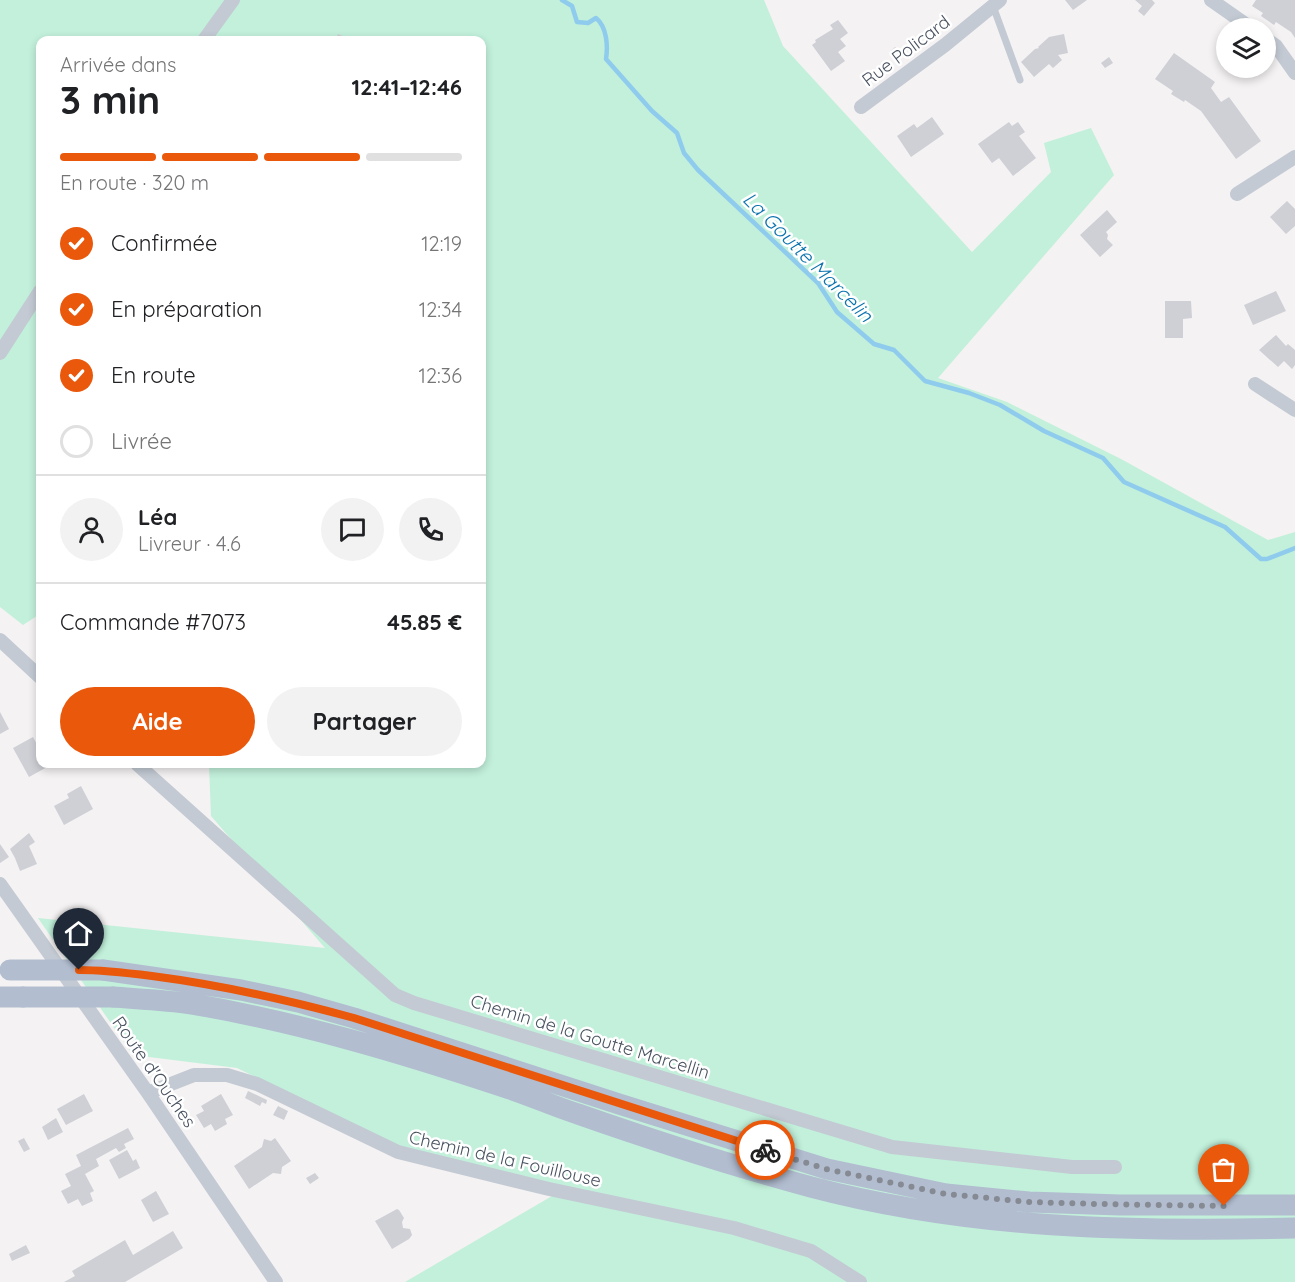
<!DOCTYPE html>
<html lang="fr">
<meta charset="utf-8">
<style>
:root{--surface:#fff;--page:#f2f2f2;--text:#202124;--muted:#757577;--line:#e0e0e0;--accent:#ea580c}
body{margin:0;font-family:Quicksand,sans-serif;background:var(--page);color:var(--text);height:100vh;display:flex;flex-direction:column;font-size:22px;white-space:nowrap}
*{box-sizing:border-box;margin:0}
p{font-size:20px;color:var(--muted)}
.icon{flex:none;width:33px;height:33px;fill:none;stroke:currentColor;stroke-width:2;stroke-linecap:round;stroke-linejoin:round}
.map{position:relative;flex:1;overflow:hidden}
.side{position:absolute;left:36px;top:36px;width:450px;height:732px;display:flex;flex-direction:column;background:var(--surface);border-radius:12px;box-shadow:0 3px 9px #0003}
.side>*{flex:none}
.buttons{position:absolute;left:1216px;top:18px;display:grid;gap:12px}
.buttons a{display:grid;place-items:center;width:60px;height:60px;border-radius:50%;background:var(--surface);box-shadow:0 3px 9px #0003;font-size:30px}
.pin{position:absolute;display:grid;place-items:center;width:51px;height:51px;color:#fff;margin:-62px -26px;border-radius:50% 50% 50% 0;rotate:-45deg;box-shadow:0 0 6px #0007}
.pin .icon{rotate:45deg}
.courier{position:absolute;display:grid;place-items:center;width:60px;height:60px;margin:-30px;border:4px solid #ea580c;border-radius:50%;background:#fff;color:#222;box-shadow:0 2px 8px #0007}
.summary em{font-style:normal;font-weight:800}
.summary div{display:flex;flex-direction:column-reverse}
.summary{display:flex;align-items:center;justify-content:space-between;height:102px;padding:0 24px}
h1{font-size:39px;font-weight:800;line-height:45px}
.bar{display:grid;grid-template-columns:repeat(4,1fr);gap:9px 6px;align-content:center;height:72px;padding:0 24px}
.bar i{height:8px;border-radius:4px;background:var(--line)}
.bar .current{background:var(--accent)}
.bar p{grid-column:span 4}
.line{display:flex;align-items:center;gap:15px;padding:0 24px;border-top:2px solid var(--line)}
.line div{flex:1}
.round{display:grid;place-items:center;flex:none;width:63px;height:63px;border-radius:32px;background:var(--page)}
ol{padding:0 24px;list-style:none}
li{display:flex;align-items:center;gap:18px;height:66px}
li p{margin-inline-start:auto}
li .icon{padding:6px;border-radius:50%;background:var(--accent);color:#fff;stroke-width:4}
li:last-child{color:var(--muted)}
li i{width:33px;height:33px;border:3px solid var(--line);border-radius:50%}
.primary-button{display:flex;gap:12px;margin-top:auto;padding:12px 24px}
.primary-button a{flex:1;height:69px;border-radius:36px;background:var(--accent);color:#fff;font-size:24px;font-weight:800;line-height:69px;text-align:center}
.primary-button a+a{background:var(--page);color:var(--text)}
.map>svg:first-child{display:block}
.green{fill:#c2f0db}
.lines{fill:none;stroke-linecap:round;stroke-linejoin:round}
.stream{stroke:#8fcbed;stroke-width:4.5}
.building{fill:#ced0d6}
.service{stroke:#c3cad3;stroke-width:7}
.minor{stroke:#c3cad3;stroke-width:14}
.primary{stroke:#b2bdd0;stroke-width:21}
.primary-bridge{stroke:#b2bdd0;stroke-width:21}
.done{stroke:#858a93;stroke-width:6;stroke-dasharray:0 10.8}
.route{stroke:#ea580c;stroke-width:8}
.labels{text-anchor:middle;stroke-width:5;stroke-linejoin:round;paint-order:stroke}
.street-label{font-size:18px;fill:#495260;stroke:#fff}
.water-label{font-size:20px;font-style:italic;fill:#0d74af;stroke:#fff}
</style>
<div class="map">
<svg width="1295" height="1282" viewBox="0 0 1295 1282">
<rect width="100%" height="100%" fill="#f4f2f2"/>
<path class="green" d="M 0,0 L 764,0 L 783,46 L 972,252 L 1051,172 L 1044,143 L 1091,128 L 1114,175 L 938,378 L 1007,402 L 1121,459 L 1268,540 L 1295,532 L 1295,1282 L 405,1282 L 564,1189 L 401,1148 L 237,1068 L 133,1055 L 38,918 L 325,948 L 211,816 L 209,764 L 482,764 L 482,40 L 40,40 L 40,614 L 23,625 L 0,607 Z"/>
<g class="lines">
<path class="stream" d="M 562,0 L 572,6 L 577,22 L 588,23 L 596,18 C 607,27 608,46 606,59 L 652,111 L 677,133 L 684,153 L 698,170 L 818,283 L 837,312 L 874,344 L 894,350 L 925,381 L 969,393 L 1000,405 L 1044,431 L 1103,458 L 1124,482 L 1225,527 L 1261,559 L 1267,559 L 1295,548"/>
</g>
<path class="building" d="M 1065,0 L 1087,0 L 1073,10 Z
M 1135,0 L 1152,0 L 1155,3 L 1144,16 L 1138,11 L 1142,6 Z
M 1256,0 L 1295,0 L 1295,38 L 1291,32 L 1276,22 L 1274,25 L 1261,16 L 1263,13 L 1252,6 Z
M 838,20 L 848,33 L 840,39 L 846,46 L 838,52 L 845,61 L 831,71 L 812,45 L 816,42 L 815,40 L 833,29 L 830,25 Z
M 338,34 L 352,40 L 335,40 Z
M 1064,34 L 1068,53 L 1058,55 L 1062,60 L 1053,68 L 1049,64 L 1034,77 L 1021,62 L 1035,49 L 1039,48 L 1038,47 L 1049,37 Z
M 895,47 L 902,53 L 899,58 L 891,51 Z
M 1174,53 L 1215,82 L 1211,88 L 1221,102 L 1229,97 L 1261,141 L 1236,159 L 1201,111 L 1185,100 L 1184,102 L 1171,94 L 1173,91 L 1155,79 Z
M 1109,57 L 1113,63 L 1105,68 L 1101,63 Z
M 932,117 L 944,134 L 911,157 L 897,136 L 914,124 L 917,128 Z
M 1009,122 L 1012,126 L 1018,122 L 1025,132 L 1019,136 L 1036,158 L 1013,176 L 999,158 L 992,163 L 978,144 Z
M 1287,201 L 1295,209 L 1295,226 L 1286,234 L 1270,217 Z
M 1107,210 L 1117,222 L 1106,232 L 1108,235 L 1107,239 L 1113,245 L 1100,257 L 1080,235 Z
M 1276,291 L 1286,311 L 1253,325 L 1244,305 Z
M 1165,301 L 1191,301 L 1192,318 L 1183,319 L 1183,338 L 1165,338 Z
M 1276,335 L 1286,346 L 1288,344 L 1295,350 L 1295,365 L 1292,369 L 1284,361 L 1278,367 L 1259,350 Z
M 0,712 L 9,729 L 0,734 Z
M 33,737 L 40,750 L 40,764 L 48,764 L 49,766 L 29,777 L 13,748 Z
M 81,786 L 93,809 L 64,825 L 54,806 L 69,798 L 67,794 Z
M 29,833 L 35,842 L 29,846 L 37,864 L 20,871 L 15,858 L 10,849 Z
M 0,844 L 9,857 L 0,863 Z
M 248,1091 L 267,1100 L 266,1104 L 262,1102 L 260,1106 L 245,1098 Z
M 84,1094 L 93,1111 L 66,1125 L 57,1109 Z
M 221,1094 L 233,1115 L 225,1119 L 227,1124 L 215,1131 L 211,1124 L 204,1128 L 196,1115 L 204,1111 L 201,1106 Z
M 278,1106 L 288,1111 L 284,1120 L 273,1115 Z
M 56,1118 L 63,1132 L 48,1140 L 42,1127 Z
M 128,1128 L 134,1139 L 124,1144 L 126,1148 L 119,1152 L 116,1148 L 96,1159 L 99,1166 L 85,1174 L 94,1191 L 90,1193 L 93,1201 L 82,1206 L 78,1199 L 68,1204 L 61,1191 L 71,1186 L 65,1174 L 81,1166 L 76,1155 Z
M 24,1138 L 30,1149 L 24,1152 L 18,1141 Z
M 275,1138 L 291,1161 L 282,1167 L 281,1174 L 273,1173 L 249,1189 L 234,1166 L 262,1147 L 264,1139 L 271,1141 Z
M 127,1150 L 133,1161 L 136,1159 L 140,1168 L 119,1179 L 109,1160 Z
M 315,1173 L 319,1178 L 310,1184 L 306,1178 Z
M 156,1191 L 169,1214 L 153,1222 L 141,1200 Z
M 397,1209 L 399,1210 L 404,1218 L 402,1222 L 403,1228 L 410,1229 L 412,1235 L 409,1239 L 392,1249 L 375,1221 Z
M 173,1231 L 183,1248 L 125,1282 L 64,1282 L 75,1276 L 72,1271 L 125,1240 L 133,1255 Z
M 26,1245 L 30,1253 L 12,1261 L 9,1254 Z"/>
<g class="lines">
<path class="service" d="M 993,6 L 1020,80"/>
<path class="minor" d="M 1211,0 L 1251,28
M 1266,39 L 1276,46 L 1295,73
M 204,40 L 233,0
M 861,107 L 945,45 L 1000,0
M 1237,194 L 1295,157
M 0,353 L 40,291
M 1255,384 L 1295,410
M 0,640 L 40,677
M 137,764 L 395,995 L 414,1003 L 892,1147 L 1072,1167 L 1115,1167
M 0,884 L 148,1093 L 276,1282
M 148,1093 L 194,1075 L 227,1075 L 257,1084 L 398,1152 L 549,1189 L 734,1228 L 811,1251 L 860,1282"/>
<path class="primary" d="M 103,970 L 241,990 L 298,1002 L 354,1018 L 619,1104 L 827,1169 L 946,1194 L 1029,1202 L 1120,1205 L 1295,1205
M 0,997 L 23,997
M 113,997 C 139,999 166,1000 192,1004 C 298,1022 402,1053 504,1087 C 529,1095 553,1106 578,1114 C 655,1141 733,1166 811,1187 C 970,1229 1132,1232 1295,1228"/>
<path class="primary-bridge" d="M 10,970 L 103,970
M 23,997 L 113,997"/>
</g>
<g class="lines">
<path class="done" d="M 765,1150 L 826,1169 L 946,1194 L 1029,1202 L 1097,1204 L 1224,1206"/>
<path class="route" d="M 79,970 C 104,970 128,973 152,976 C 221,985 288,1000 354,1018 L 765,1150"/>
</g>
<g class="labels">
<g class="street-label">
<text transform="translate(906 51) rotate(-37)" y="6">Rue Policard</text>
<text transform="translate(590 1037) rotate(17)" y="6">Chemin de la Goutte Marcellin</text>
<text transform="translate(154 1072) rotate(55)" y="6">Route d'Ouches</text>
<text transform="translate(505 1159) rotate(13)" y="6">Chemin de la Fouillouse</text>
</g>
<g class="water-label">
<text transform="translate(808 257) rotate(45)" y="7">La Goutte Marcelin</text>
</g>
</g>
</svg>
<div class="buttons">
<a><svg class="icon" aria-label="layers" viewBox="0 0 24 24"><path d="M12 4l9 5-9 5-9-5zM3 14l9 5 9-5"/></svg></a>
</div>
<div class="pin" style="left:1224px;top:1206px;background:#ea580c"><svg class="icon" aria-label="bag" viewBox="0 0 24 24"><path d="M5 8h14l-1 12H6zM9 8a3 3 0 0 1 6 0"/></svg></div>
<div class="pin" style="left:79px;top:970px;background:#1f2937"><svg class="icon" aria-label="home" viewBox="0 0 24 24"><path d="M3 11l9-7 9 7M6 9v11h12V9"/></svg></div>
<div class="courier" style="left:765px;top:1150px"><svg class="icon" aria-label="bike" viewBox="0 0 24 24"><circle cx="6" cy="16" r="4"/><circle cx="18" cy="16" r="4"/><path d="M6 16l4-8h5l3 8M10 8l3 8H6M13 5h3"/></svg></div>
<section class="side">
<div class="summary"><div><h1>3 min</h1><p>Arrivée dans</p></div><em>12:41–12:46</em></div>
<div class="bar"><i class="current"></i><i class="current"></i><i class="current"></i><i></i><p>En route · 320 m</p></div>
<ol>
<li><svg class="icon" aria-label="check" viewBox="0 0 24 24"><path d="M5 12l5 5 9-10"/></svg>Confirmée<p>12:19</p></li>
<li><svg class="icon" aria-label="check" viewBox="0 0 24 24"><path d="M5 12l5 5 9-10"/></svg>En préparation<p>12:34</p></li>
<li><svg class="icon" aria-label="check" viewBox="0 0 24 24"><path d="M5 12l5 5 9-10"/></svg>En route<p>12:36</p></li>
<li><i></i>Livrée</li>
</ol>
<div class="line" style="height:108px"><a class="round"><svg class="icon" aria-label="person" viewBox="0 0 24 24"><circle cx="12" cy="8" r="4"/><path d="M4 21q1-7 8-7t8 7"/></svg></a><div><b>Léa</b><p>Livreur · 4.6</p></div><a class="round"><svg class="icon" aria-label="chat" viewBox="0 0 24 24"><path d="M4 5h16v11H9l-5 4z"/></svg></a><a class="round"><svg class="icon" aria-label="phone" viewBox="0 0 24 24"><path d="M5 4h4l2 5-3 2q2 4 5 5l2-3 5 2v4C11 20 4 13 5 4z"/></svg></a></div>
<div class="line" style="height:78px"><div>Commande #7073</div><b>45.85 €</b></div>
<div class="primary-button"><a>Aide</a><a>Partager</a></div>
</section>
</div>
